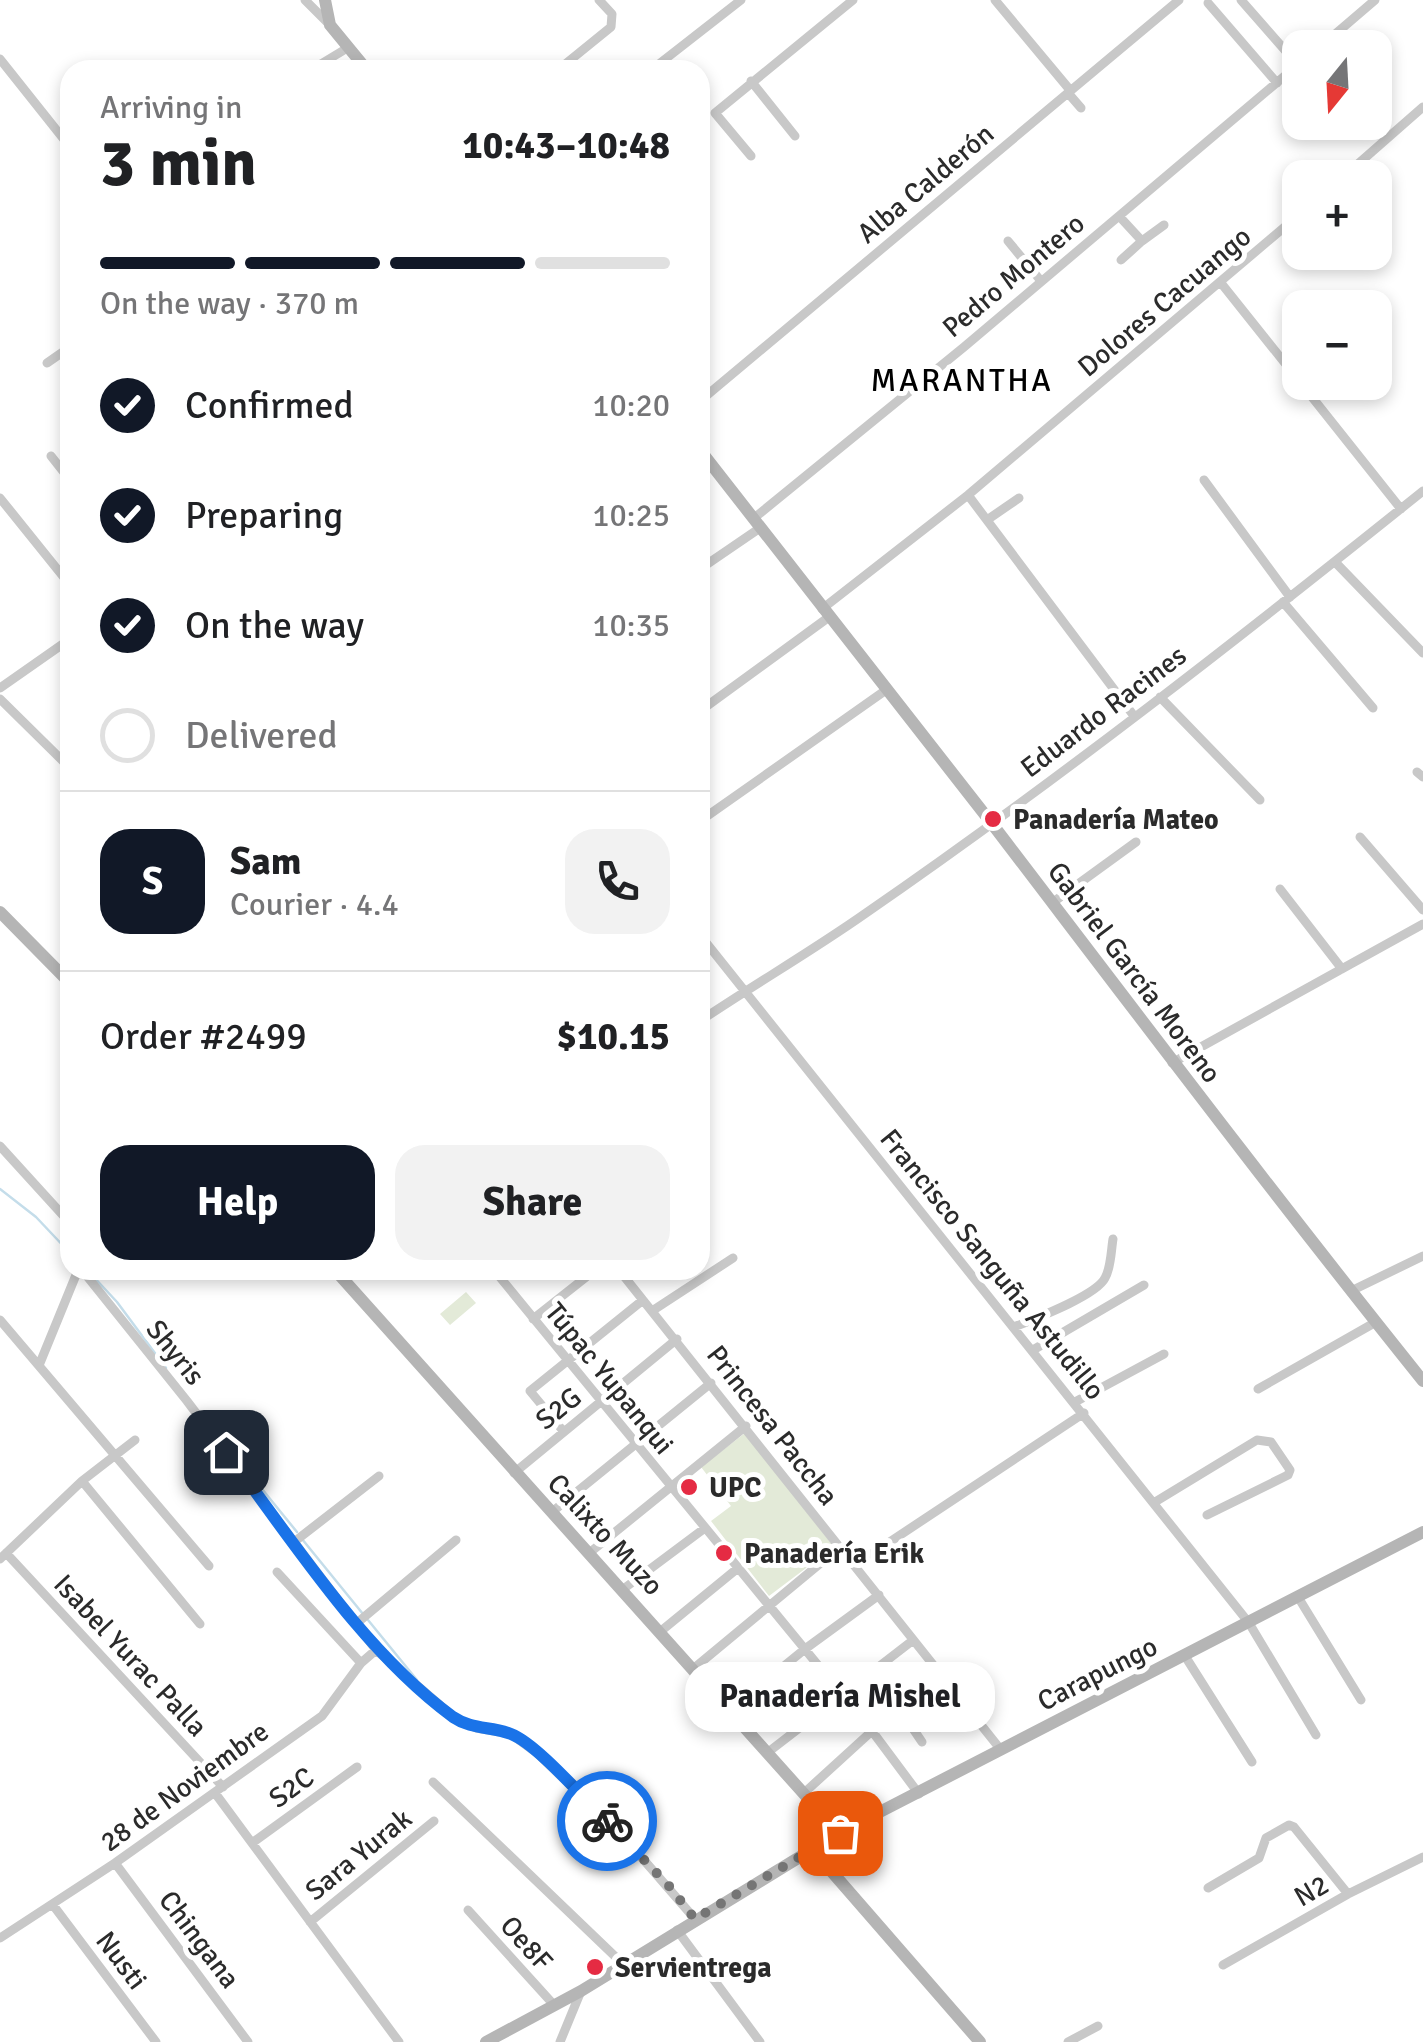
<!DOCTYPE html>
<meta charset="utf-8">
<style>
:root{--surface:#fff;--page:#f2f2f2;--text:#202124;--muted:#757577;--line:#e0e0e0;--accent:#111827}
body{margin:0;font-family:Signika,sans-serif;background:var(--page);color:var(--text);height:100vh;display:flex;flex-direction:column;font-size:38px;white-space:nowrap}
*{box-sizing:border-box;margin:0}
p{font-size:32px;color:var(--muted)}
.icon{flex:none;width:55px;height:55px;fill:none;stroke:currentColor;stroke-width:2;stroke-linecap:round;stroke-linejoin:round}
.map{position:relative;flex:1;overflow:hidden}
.details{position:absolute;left:60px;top:60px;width:650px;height:1220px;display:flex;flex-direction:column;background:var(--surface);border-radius:30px;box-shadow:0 5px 15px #0003}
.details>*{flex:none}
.needle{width:65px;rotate:198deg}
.controls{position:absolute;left:1282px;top:30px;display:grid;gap:20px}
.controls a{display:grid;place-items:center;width:110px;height:110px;border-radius:20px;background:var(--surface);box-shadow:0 5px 15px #0003;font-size:50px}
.pin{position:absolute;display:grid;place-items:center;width:85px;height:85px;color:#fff;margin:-42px;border-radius:20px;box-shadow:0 5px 15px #0006}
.courier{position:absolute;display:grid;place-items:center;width:100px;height:100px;margin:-50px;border:8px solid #1a73e8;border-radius:50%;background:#fff;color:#222;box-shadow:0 2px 12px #0007}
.bubble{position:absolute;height:70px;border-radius:30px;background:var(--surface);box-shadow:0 5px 15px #0003;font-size:32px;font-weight:800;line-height:70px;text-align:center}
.summary em{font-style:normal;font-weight:800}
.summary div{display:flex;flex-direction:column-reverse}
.summary{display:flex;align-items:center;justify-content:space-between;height:170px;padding:0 40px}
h1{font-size:65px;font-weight:800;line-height:75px}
.bar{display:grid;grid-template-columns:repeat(4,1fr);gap:15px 10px;align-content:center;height:120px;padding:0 40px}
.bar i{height:12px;border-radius:8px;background:var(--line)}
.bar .on{background:var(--accent)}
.bar p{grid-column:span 4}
.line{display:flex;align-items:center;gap:25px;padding:0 40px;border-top:2px solid var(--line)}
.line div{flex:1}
.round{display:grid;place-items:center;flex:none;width:105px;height:105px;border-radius:30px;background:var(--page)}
ol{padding:0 40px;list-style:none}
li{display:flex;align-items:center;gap:30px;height:110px}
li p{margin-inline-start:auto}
li .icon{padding:10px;border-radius:50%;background:var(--accent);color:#fff;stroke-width:4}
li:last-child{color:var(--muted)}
li i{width:55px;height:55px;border:5px solid var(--line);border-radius:50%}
.cta{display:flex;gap:20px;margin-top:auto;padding:20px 40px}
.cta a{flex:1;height:115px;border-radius:30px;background:var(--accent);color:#fff;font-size:40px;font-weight:800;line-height:115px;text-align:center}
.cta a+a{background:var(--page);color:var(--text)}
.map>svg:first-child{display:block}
.green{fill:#e3ead8}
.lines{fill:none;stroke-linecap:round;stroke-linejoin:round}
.stream{stroke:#c4ddea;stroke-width:2.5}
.street{stroke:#c8c8c8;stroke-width:9}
.secondary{stroke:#b5b5b5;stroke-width:12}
.done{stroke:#757575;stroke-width:10;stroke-dasharray:0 18}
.route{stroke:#1a73e8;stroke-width:12}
.poi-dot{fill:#e52b43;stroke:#fff;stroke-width:4}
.labels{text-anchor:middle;stroke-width:10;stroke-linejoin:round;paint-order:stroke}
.street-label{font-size:28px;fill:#2b2b2b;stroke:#fff}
.poi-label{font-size:28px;font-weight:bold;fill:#2b2b2b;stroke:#fff;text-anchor:start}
.quarter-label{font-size:32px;letter-spacing:2.5px;fill:#000;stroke:#fff}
</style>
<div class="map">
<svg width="1423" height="2042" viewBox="0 0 1423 2042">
<rect width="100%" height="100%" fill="#fff"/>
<path class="green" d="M 466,1292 L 476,1303 L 450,1325 L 440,1314 Z
M 745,1433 L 834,1547 L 769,1596 L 711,1521 L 731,1506 L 701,1467 Z"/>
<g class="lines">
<path class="stream" d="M 0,1189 L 36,1217 L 70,1253
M 90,1273 L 117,1302 L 166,1368
M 226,1445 L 297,1532
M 302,1539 L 363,1614
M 368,1620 L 417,1680"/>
<path class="street" d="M 305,0 L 328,23
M 995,0 L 1070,90
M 1241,0 L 1298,65
M 1208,3 L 1277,83
M 1319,48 L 1375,0
M 0,59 L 70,147
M 659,64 L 741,0
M 311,70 L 349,47
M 558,70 L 611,27 L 612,14 L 599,0
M 751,81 L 795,136
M 1068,93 L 1081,108
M 751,156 L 715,113 L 853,0
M 1342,178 L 1423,107
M 1119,216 L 1142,241 L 1121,260
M 1008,241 L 1041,281
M 1142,241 L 1164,225
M 1221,283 L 1300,382
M 47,363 L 70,347
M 1300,382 L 1401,509
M 700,401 L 1179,0
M 51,456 L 70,480
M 1204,480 L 1290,597
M 968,495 L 1134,716
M 0,498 L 70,585
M 753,519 L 964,347 L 1300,63
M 987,520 L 1019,498
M 1336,563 L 1423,653
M 700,569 L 760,528
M 1283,602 L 1373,708
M 822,609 L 968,495 L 1300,214
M 0,688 L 70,639
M 1160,697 L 1260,800
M 0,699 L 70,768
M 700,711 L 829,617
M 1417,772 L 1423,777
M 700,821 L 886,690
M 1360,837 L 1423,910
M 1280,889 L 1342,969
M 1052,903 L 1136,842
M 700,935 L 1249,1623 L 1316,1735
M 700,1021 C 755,984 812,951 866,913 C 1057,781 1241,637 1423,491
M 1172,1063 L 1423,924
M 0,1146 L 70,1223
M 82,1270 L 187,1401 L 376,1650 L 456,1719 L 476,1728 L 511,1734 L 537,1753 L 623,1836 L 695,1919
M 494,1270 L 872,1731 L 919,1794
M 619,1270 L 1001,1750
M 1351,1291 L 1423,1256
M 652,1311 L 733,1258
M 533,1319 L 595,1270
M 0,1320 L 209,1566
M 1014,1327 C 1034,1319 1096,1296 1105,1278 C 1111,1268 1111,1251 1113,1239
M 1033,1350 L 1144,1285
M 40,1363 L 78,1270
M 1258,1389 L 1376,1322
M 1075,1402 L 1164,1354
M 564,1432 L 530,1391 L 643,1300
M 514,1473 L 677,1339
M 82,1481 L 200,1624
M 1155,1502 L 1257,1440 L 1271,1442 L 1290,1470 L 1288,1475 L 1207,1515
M 552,1512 L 711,1383
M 294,1542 L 379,1476
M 6,1553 L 223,1787
M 588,1554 L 746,1426
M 0,1559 L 82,1481 L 135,1440
M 855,1565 L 1084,1413
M 277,1572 L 361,1663
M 622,1590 L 705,1528
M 1298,1597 L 1361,1700
M 357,1623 L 456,1540
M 661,1631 L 738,1568
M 1185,1656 L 1252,1762
M 693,1669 L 840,1547
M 730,1710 L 805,1649 L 879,1595
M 901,1711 L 922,1742
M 767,1753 L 912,1641
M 433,1782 L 623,1964
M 215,1793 L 399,2042
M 804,1793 L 872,1731 L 944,1681
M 252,1843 L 357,1767
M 115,1863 L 248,2042
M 1208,1888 L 1259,1858 L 1266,1838 L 1289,1825 L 1294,1827 L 1348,1894
M 53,1905 L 156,2042
M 468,1910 L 554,2005
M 310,1922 L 434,1821
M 677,1930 L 760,2042
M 0,1938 L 115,1863 L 322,1716 L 361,1663 L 376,1650
M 1223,1965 L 1348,1894 L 1423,1857
M 560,2042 L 581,1991
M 1068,2042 L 1098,2026"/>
<path class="secondary" d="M 325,0 L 330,25 L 367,70
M 700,450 C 797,576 896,699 993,825 C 1135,1011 1276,1198 1423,1381
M 0,912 L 70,983
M 335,1270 L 839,1833
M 812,1849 L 980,2042
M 486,2042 L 581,1991 L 839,1833 L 1423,1532"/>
</g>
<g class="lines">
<path class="done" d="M 607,1821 L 669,1886 L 695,1919 L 840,1833"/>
<path class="route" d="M 226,1452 C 294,1542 362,1650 453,1717 C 472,1730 491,1726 511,1734 C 537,1744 584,1799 607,1821"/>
</g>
<g class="poi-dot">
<circle cx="993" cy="819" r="10"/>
<circle cx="689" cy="1487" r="10"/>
<circle cx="724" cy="1553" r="10"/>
<circle cx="595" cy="1967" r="10"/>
</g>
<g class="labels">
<g class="street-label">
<text transform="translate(925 183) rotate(-40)" y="10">Alba Calderón</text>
<text transform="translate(1013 275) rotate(-40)" y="10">Pedro Montero</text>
<text transform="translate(1164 301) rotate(-40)" y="10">Dolores Cacuango</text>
<text transform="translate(1103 711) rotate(-37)" y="10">Eduardo Racines</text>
<text transform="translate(1135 972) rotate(53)" y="10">Gabriel García Moreno</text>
<text transform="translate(993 1264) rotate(51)" y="10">Francisco Sanguña Astudillo</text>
<text transform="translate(176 1352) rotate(51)" y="10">Shyris</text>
<text transform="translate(610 1378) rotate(51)" y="10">Túpac Yupanqui</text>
<text transform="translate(558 1408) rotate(-39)" y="10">S2G</text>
<text transform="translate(773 1425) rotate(52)" y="10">Princesa Paccha</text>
<text transform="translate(606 1534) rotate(47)" y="10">Calixto Muzo</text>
<text transform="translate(131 1655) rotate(47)" y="10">Isabel Yurac Palla</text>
<text transform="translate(1097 1673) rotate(-27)" y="10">Carapungo</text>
<text transform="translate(184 1786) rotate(-36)" y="10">28 de Noviembre</text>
<text transform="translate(291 1787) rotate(-36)" y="10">S2C</text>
<text transform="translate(358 1854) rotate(-39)" y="10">Sara Yurak</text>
<text transform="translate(1311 1890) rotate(-30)" y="10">N2</text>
<text transform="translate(200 1939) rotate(53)" y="10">Chingana</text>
<text transform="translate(527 1943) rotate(48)" y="10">Oe8F</text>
<text transform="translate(122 1960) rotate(53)" y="10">Nusti</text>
</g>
<g class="poi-label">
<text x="1013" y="829">Panadería Mateo</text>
<text x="709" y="1497">UPC</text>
<text x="744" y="1563">Panadería Erik</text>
<text x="615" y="1977">Servientrega</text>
</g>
<g class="quarter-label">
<text x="962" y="391">MARANTHA</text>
</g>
</g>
</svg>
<div class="controls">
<a><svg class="needle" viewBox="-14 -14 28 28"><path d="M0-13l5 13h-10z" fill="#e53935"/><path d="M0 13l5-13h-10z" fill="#757577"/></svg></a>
<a>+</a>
<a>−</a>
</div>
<div class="pin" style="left:840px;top:1833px;background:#ea580c"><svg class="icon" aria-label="bag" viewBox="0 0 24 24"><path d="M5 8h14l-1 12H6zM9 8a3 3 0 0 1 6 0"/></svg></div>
<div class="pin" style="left:226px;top:1452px;background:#1f2937"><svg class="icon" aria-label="home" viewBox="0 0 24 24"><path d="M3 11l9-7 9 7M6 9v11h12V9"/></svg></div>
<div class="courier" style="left:607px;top:1821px"><svg class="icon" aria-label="bike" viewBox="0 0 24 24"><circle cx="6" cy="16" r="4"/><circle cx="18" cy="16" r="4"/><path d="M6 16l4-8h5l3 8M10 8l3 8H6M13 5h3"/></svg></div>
<div class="bubble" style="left:685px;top:1662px;width:310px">Panadería Mishel</div>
<section class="details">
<div class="summary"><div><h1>3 min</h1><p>Arriving in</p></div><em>10:43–10:48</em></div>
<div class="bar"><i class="on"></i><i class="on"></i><i class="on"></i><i></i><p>On the way · 370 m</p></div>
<ol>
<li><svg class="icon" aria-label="check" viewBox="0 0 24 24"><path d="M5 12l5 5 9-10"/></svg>Confirmed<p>10:20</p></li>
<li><svg class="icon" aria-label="check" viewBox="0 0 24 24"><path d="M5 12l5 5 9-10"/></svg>Preparing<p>10:25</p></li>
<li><svg class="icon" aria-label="check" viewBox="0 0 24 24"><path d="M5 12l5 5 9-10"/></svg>On the way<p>10:35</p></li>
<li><i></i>Delivered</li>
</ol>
<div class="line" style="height:180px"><b class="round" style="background:var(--accent);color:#fff">S</b><div><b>Sam</b><p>Courier · 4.4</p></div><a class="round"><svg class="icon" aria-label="phone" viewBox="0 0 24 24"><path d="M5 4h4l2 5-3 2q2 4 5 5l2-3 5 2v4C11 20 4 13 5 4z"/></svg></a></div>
<div class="line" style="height:130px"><div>Order #2499</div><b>$10.15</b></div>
<div class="cta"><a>Help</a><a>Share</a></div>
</section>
</div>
